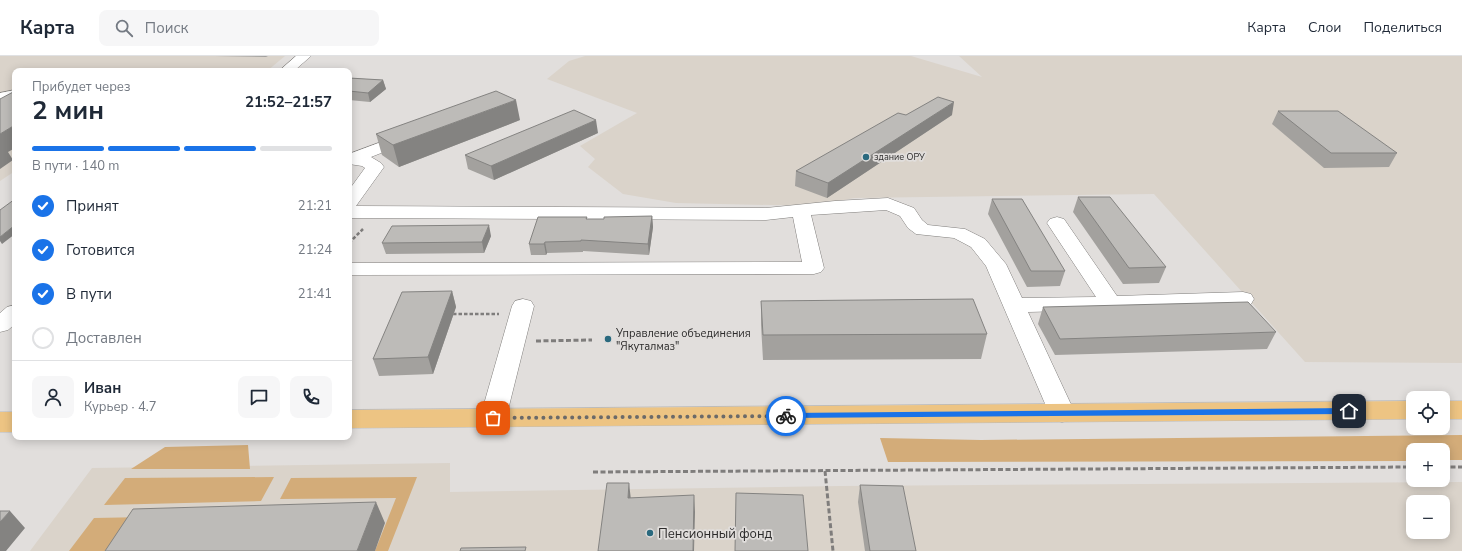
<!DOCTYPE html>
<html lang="ru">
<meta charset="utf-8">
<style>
:root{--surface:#fff;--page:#f6f6f7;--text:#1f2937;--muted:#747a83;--line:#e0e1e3;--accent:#1a73e8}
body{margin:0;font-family:"Nunito Sans",sans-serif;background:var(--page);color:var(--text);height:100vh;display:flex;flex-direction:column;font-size:15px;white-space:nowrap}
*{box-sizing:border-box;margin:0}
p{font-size:13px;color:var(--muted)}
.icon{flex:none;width:22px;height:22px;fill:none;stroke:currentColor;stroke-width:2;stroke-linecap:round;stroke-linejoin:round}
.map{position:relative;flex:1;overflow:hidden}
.side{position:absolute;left:12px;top:12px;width:340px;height:372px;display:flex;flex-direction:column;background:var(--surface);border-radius:8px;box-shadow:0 2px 10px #0003}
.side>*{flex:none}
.buttons{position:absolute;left:1406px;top:335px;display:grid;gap:8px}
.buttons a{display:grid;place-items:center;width:44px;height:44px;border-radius:8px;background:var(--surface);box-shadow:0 2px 10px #0003;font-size:20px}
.pin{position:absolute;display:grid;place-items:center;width:34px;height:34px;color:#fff;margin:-17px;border-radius:8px;box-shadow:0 2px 6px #0006}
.courier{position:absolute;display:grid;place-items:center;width:40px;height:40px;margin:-20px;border:3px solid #1a73e8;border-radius:50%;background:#fff;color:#222;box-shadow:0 1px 5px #0007}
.headline em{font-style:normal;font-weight:700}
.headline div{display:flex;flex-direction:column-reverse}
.headline{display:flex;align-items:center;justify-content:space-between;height:68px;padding:0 20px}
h1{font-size:26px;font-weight:700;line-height:30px}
.bar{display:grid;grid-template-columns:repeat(4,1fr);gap:6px 4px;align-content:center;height:48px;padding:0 20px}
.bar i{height:5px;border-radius:3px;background:var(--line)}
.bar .current{background:var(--accent)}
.bar p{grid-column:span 4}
.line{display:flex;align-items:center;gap:10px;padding:0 20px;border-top:1px solid var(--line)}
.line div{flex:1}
.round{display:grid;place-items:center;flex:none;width:42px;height:42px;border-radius:8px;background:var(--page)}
ol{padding:0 20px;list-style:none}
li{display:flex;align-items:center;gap:12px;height:44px}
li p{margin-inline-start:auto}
li .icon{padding:4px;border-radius:50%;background:var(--accent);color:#fff;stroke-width:4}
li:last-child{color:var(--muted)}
li i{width:22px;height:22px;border:2px solid var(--line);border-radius:50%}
header{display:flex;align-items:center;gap:24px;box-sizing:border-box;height:56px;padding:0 20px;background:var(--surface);border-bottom:1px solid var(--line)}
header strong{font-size:19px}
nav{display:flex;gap:22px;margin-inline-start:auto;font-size:14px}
.search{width:280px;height:36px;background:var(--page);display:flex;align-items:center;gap:10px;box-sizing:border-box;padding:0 14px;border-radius:8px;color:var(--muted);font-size:15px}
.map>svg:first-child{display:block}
.built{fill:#dad3ca;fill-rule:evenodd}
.green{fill:#d3ac79}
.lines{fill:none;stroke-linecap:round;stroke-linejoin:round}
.minor-casing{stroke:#807e7c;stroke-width:1}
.major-casing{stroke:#bbb;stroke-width:1}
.path-far1{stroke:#7f7d7c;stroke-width:2.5;stroke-dasharray:3.5 2;stroke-linecap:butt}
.path{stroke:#7f7d7c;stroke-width:3;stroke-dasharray:5 2.5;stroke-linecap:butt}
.minor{fill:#fff;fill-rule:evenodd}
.major{fill:#edc483;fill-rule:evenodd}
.wall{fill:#a3a19e}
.shaded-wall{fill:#848381}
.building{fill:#bdbbb8;stroke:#848381}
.route{fill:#1a73e8}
.done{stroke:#6b6a69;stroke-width:4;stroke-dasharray:0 7.2}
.poi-dot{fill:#2a697e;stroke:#e1dedc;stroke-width:1.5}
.labels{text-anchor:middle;stroke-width:3.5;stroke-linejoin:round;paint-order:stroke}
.far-poi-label{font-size:9px;fill:#2c2b2b;stroke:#e1dedc;text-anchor:start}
.poi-label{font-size:11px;fill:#2c2b2b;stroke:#e1dedc;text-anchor:start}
.near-poi-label{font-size:13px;fill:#2c2b2b;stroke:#e1dedc;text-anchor:start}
</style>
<header>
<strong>Карта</strong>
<div class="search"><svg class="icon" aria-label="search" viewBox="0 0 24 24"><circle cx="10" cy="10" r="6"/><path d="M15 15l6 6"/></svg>Поиск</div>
<nav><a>Карта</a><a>Слои</a><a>Поделиться</a></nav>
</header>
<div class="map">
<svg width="1462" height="495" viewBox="0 0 1462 495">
<rect width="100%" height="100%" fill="#e1dedc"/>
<path class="built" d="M 0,0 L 285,0 L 267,15 L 15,15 L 15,115 L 0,125 Z
M 585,0 L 911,0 L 982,21 L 959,0 L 1462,0 L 1462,307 L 1305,306 L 1154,138 L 854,142 L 815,150 L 676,147 L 623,138 L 588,111 L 595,103 L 580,90 L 637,57 L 547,23 L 569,5 Z
M 450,407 L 450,436 L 840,430 L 1462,426 L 1462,495 L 30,495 L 92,412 ZM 1413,446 L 1443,446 L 1443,476 L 1413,476 Z"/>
<path class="green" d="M 1462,379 L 1462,404 L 1443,404 L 1443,394 L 1413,394 L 1413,405 L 888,406 L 880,382 L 981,384 Z
M 248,389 L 250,413 L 131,413 L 165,391 Z
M 274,421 L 261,445 L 104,449 L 125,422 Z
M 417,421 L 388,495 L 375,495 L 396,442 L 280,443 L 291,422 Z
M 147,461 L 126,495 L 69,495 L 94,462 Z"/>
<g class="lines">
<defs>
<path id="minor" d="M 296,0 L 311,0 L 294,15 L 279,15 Z
M 15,34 L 15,42 L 0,45 L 0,37 Z
M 408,76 L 414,78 L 416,81 L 414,84 L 371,101 L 381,107 L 384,111 L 356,150 L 766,152 L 835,145 L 888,142 L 914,152 L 922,164 L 928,169 L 965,173 L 985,183 L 1006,208 L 1022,242 L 1096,241 L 1047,167 L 1050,163 L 1057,161 L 1064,163 L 1117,240 L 1243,236 L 1251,238 L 1254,243 L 1251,248 L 1243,250 L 1028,256 L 1075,357 L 1071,364 L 1062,366 L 1053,364 L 1049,357 L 986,210 L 971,191 L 954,182 L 916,178 L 908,172 L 900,160 L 886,154 L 811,159 L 824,212 L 821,216 L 814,218 L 349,219 L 349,207 L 802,206 L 793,161 L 766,164 L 349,162 L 349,134 L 365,112 L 362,110 L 349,108 L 349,98 Z
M 523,243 L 531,245 L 534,250 L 506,362 L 502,369 L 493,371 L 484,369 L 480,362 L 512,250 L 515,245 Z
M 15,249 L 15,268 L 8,274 L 0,276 L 0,257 L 7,251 Z"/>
<path id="major" d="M 1413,345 L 1413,363 L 349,372 L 349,354 Z
M 1443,345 L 1462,345 L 1462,363 L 1443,363 Z
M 0,356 L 15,356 L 15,376 L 0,376 Z"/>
</defs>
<use href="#minor" class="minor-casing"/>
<use href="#major" class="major-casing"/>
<path class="path-far1" d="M 349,187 L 363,173
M 453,258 L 499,258"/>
<path class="path" d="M 536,285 L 592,284
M 1443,411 L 1462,411
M 825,415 L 833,495
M 593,416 L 1413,411"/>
<use href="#minor" class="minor"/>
<use href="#major" class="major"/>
</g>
<path class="wall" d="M 215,0 L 268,0 L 266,1 Z
M 349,22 L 383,24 L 386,33 L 370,46 L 349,44 Z
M 1278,55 L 1397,97 L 1389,111 L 1324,112 L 1272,68 Z
M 906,59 L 952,59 L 827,142 L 795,130 L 796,115 Z
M 520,64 L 399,111 L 382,99 L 376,78 Z
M 598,77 L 494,124 L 468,113 L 465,99 Z
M 1078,141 L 1166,211 L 1159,227 L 1123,228 L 1073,156 Z
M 992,143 L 1065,215 L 1060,230 L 1027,231 L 988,158 Z
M 652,160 L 653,171 L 649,199 L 583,195 L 583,196 L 547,197 L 546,199 L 531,199 L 529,188 L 587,161 L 587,163 L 604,163 Z
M 491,180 L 484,197 L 386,198 L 382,187 Z
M 452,235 L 456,251 L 433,318 L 379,320 L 373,303 Z
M 761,245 L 987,278 L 981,303 L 763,304 L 761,269 Z
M 1043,251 L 1276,276 L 1267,293 L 1055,299 L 1038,268 Z
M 15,281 L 15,289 L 12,284 Z
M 860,429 L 916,495 L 865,495 L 858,446 Z"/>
<path class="shaded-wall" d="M 383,24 L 386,33 L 370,46 L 368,37 Z
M 516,44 L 520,64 L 399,111 L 393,89 Z
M 954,46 L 952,59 L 827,142 L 828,127 Z
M 596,64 L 598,77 L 494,124 L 491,110 Z
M 15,69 L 15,92 L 8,96 L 13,104 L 0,113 L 0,78 Z
M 652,160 L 653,171 L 649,199 L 648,188 Z
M 15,169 L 15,178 L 2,188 L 0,185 L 0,181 Z
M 489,169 L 491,180 L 484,197 L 482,186 Z
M 545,186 L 547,197 L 546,199 L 544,188 Z
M 452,235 L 456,251 L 433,318 L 428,301 Z
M 629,427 L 631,444 L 628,442 Z
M 694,439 L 695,456 L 694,495 L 693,495 Z
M 376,446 L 385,467 L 375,495 L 357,495 Z
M 10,455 L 25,472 L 6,495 L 0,495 L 0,466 Z"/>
<path class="building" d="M 349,22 L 383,24 L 368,37 L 349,35 Z
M 15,35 L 15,69 L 0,78 L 0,43 Z
M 496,35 L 516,44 L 393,89 L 376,78 Z
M 938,41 L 954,46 L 828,127 L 796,115 L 898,57 L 906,59 Z
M 574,54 L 596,64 L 491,110 L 465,99 Z
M 1278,55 L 1338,55 L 1397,97 L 1331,97 Z
M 1078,141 L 1110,141 L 1166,211 L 1129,212 Z
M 15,143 L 15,169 L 0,181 L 0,154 Z
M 992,143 L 1022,143 L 1065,215 L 1031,215 Z
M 652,160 L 648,188 L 581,184 L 581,185 L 545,186 L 544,188 L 529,188 L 538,161 L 587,161 L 586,163 L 604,163 L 604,161 Z
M 489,169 L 482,186 L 382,187 L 392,170 Z
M 452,235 L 428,301 L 373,303 L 402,236 Z
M 973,243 L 987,278 L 763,279 L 761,245 Z
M 1248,246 L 1276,276 L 1060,283 L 1043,251 Z
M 607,427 L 629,427 L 628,442 L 694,439 L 693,495 L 598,495 Z
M 860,429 L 903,430 L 916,495 L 870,495 Z
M 736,437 L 803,439 L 808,495 L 735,495 Z
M 376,446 L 357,495 L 105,495 L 133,453 Z
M 0,455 L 10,455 L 0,466 Z
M 526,491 L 525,495 L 460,495 L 461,492 Z"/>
<path class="route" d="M 1349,352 L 1353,355 L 1349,358 L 786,362 L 782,360 L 786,357 Z"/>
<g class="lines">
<path class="done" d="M 493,362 L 786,360"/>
</g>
<g class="poi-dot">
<circle cx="866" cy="101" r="4"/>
<circle cx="608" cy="283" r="4"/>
<circle cx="650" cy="477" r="4"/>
</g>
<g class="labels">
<g class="far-poi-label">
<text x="874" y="104">здание ОРУ</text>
</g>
<g class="poi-label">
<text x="616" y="281">Управление объединения<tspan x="616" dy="13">"Якуталмаз"</tspan></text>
</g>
<g class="near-poi-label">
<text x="658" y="482">Пенсионный фонд</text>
</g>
</g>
</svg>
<div class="buttons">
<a><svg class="icon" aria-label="locate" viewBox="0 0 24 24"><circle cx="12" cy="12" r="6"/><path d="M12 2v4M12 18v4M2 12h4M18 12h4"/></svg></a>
<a>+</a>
<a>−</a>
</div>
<div class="pin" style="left:493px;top:362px;background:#ea580c"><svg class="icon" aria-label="bag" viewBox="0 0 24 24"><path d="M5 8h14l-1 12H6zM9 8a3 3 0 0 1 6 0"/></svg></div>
<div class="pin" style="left:1349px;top:355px;background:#1f2937"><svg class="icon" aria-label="home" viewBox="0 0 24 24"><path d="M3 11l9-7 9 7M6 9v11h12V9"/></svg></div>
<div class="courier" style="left:786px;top:360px"><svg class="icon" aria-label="bike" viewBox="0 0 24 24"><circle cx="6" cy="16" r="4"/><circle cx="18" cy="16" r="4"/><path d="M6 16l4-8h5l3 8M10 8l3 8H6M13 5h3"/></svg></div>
<section class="side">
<div class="headline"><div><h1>2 мин</h1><p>Прибудет через</p></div><em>21:52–21:57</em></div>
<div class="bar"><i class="current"></i><i class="current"></i><i class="current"></i><i></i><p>В пути · 140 m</p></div>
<ol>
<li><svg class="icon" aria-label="check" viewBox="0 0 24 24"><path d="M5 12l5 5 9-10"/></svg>Принят<p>21:21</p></li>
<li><svg class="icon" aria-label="check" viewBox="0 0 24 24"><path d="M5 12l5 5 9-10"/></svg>Готовится<p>21:24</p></li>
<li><svg class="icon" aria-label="check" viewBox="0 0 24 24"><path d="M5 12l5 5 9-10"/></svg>В пути<p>21:41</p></li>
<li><i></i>Доставлен</li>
</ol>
<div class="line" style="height:72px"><a class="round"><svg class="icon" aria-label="person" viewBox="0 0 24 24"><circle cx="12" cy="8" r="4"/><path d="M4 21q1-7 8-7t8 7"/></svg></a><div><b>Иван</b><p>Курьер · 4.7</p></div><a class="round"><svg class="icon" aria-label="chat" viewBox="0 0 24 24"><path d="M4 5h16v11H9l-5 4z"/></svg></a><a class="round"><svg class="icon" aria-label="phone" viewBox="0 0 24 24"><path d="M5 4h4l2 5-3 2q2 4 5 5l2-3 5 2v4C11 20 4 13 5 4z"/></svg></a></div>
</section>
</div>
